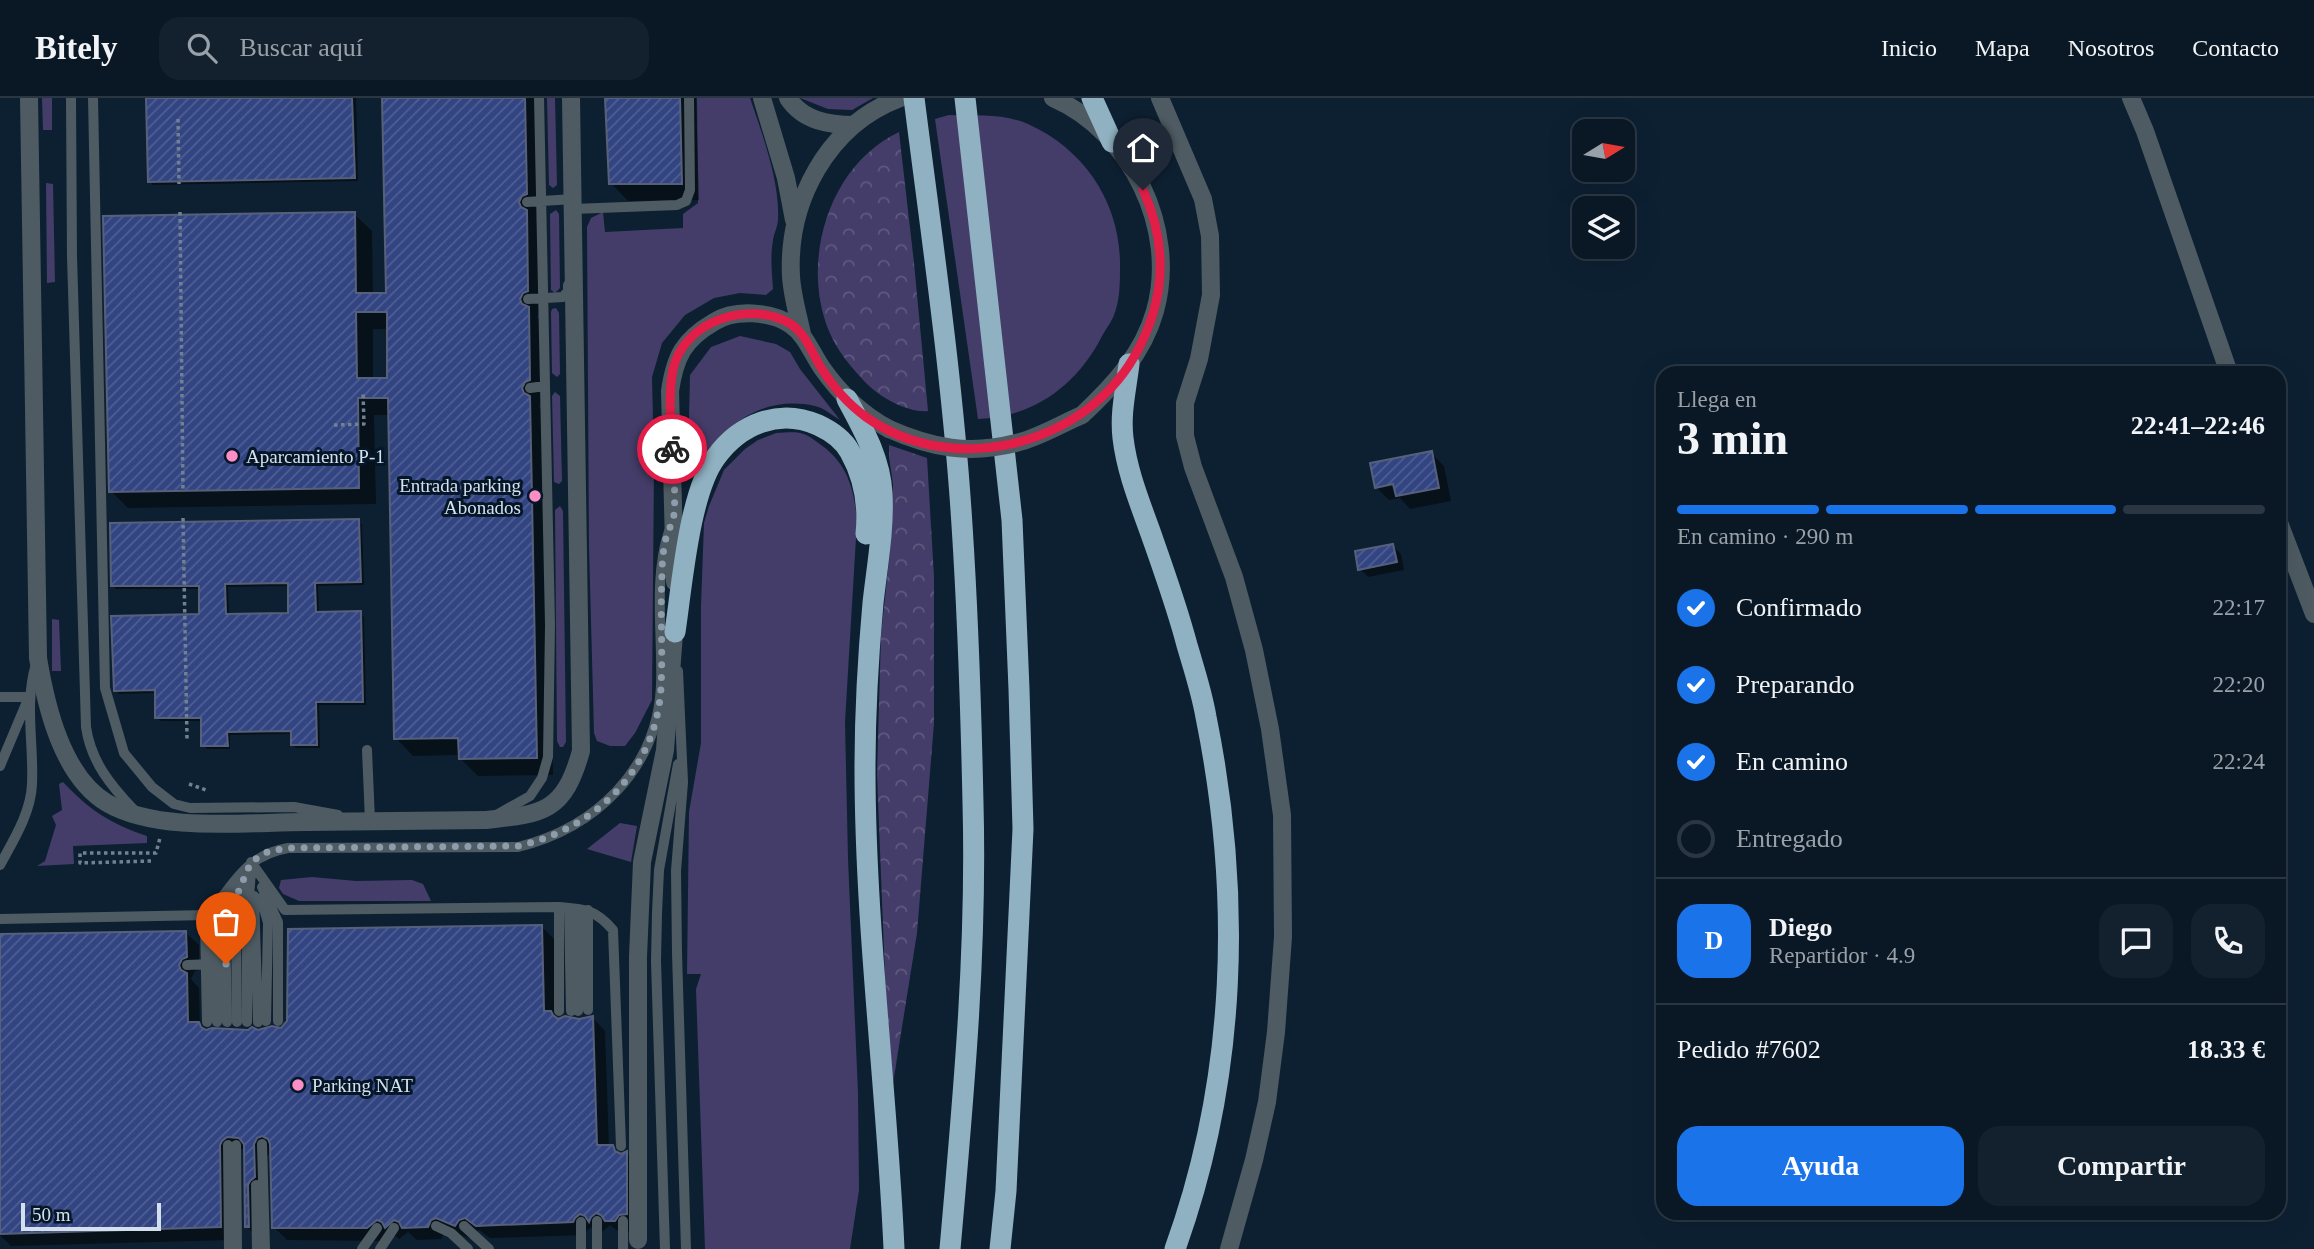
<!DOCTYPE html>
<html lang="es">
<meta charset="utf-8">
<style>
:root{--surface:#0a1826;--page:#13212e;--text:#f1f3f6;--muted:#99a0a7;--line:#2a3743;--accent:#1a73e8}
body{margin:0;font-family:"Times New Roman",serif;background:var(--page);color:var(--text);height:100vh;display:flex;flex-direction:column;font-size:26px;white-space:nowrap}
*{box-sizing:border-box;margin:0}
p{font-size:23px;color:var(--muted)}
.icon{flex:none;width:38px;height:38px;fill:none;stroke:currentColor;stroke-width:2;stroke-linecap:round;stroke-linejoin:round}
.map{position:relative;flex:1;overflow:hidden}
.drawer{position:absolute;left:1656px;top:268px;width:630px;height:854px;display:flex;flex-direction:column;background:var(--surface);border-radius:21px;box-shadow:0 7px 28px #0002,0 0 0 2px var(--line)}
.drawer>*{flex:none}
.needle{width:46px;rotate:79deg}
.controls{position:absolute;left:1572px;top:21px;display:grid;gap:14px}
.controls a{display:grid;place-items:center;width:63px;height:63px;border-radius:14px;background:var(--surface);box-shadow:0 7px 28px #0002,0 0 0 2px var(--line);font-size:35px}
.scale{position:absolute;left:21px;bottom:18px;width:140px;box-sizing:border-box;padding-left:7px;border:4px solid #d4e0ed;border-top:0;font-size:19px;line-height:24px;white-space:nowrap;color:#d4e0ed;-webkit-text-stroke:5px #041627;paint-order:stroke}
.pin{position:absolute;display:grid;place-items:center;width:60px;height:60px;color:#fff;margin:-72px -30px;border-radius:50% 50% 50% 0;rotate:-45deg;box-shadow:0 0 7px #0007}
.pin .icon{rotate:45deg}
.courier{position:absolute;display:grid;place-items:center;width:70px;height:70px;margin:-35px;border:5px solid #e11d48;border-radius:50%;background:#fff;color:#222;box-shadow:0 2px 9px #0007}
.overview em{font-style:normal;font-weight:700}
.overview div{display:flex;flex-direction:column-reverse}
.overview{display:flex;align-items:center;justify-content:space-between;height:119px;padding:0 21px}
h1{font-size:46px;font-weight:700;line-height:52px}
.bar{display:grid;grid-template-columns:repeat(4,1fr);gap:10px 7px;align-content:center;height:84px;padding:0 21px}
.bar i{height:9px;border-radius:5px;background:var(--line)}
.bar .current{background:var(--accent)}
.bar p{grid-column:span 4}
.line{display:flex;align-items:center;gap:18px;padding:0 21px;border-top:2px solid var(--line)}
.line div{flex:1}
.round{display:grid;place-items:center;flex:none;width:74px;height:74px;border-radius:21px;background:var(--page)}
ol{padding:0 21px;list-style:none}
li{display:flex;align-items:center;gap:21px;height:77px}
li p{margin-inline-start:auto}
li .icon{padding:7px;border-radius:50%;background:var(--accent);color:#fff;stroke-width:4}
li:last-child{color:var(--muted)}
li i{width:38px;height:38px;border:4px solid var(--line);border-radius:50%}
.cta{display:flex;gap:14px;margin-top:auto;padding:14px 21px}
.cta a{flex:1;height:80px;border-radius:21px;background:var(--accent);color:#fff;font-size:28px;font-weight:700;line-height:80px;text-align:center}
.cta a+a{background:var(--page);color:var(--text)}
header{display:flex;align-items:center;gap:42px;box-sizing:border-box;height:98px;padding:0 35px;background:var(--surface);border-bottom:2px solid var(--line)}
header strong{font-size:33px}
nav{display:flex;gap:38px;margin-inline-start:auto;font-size:24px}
.search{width:490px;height:63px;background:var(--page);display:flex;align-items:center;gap:18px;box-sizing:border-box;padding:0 24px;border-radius:21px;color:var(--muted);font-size:26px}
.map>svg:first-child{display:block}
.green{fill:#443d69}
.forest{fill:url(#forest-crowns)}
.shadow{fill:#0007;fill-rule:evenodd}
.building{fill:url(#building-hatch);stroke:#57607a;stroke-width:2;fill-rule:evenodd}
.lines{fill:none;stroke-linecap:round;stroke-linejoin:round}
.path{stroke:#728191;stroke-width:3.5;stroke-dasharray:3.5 3.5;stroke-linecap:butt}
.service{stroke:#4e5b62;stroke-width:10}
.minor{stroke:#4e5b62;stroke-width:18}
.tertiary{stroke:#4e5b62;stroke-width:18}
.motorway{stroke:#90b1c1;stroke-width:21}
.tertiary-bridge{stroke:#4e5b62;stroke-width:18}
.done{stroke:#8e9dac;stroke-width:7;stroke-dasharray:0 12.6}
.route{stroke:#e11d48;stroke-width:9}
.poi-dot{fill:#fb8fc5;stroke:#041627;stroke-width:2.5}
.labels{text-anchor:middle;stroke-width:6;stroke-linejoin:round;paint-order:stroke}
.poi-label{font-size:19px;fill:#d4e0ed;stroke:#041627;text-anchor:start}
</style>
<header>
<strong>Bitely</strong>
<div class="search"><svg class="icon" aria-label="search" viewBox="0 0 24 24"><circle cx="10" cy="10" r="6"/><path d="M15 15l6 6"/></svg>Buscar aquí</div>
<nav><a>Inicio</a><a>Mapa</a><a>Nosotros</a><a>Contacto</a></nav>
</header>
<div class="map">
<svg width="2314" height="1151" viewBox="0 0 2314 1151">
<defs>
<pattern id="forest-crowns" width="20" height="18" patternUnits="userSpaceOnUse" patternTransform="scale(1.75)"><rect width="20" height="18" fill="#443d69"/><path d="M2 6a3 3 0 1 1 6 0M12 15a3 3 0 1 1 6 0" fill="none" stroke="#5e597f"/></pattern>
<pattern id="building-hatch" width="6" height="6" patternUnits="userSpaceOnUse" patternTransform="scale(1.75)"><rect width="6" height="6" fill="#324481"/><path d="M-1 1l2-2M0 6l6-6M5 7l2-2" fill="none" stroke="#4f5f93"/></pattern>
</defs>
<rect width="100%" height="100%" fill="#0d2032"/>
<path class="green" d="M 42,0 L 52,0 L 52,32 L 43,32 Z
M 547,0 L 555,0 L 557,87 L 553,90 L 549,87 Z
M 697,0 L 750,0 C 762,35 780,84 778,121 C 778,128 774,135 773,142 C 770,158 772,175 773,191 L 766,197 L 740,195 L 714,200 L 685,217 L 662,245 L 652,279 L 654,368 L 652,602 L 635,635 L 625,648 L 610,648 L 597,643 L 594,635 L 589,448 L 587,129 L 591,120 L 603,114 L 605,134 L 683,130 L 683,116 L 698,105 Z
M 800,0 L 873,0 L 852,12 L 828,11 Z
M 949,17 C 976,18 1002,15 1028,26 C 1086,52 1121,107 1120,169 C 1120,185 1120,202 1114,217 C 1111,225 1105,232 1101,240 C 1076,288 1033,319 978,321 L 935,21 Z
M 46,85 L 53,86 L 55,184 L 47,185 Z
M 556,112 L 559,116 L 560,190 L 555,195 L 551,192 L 550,116 Z
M 556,210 L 559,215 L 560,276 L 557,279 L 552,275 L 551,214 L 552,211 Z
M 740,238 L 776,246 L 790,254 L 800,271 L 840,322 C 832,317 824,310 815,308 C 764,297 726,325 699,366 L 688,364 L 690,277 L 711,249 Z
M 555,294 L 560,298 L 562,383 L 559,386 L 554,384 L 552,298 Z
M 776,335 C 785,335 795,333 803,336 C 808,337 813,341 817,344 C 847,364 854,389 857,423 L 845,624 L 848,761 L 858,995 L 859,1092 L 850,1151 L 705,1151 L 696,891 L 701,876 L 687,876 L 689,714 L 701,645 L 701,508 L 704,425 L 709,408 L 724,372 L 745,351 L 758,342 Z
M 560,408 L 563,413 L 566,644 L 563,649 L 560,649 L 557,643 L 555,412 Z
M 52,521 L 59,522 L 61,573 L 52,573 Z
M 63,684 C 89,712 111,726 147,738 L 147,745 L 73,748 L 74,766 L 37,768 L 45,763 L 56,727 L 52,718 L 62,712 L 59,686 Z
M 620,725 L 637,728 L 631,764 L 587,751 Z
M 312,779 L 356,783 L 412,782 L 423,786 L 431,803 L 299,803 L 283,796 L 279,790 L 281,782 Z"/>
<path class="forest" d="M 899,34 L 914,165 L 928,313 C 907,315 880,299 866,285 C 851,269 837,253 829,233 C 800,163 829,67 899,34 Z
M 889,347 L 927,360 L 934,479 L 934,625 L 917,835 L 890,1004 L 877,676 L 881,537 L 890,453 L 893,386 L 889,359 Z"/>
<path class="shadow" d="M 148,0 L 356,0 L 358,83 L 153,87 L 149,83 Z
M 384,0 L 541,0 L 539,115 L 536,122 L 544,131 L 540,212 L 537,219 L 545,228 L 542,301 L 539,309 L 547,317 L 553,677 L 478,678 L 460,660 L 460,657 L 413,658 L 396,640 L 390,317 L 374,317 L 376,406 L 128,410 L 111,393 L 354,116 L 372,133 L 373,197 L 387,197 ZM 373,231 L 389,231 L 389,281 L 373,282 Z
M 607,0 L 696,0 L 699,102 L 628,103 L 611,85 Z
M 1431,355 L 1444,368 L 1451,403 L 1410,411 L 1400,400 L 1389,402 L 1376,389 Z
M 359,423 L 362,427 L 364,487 L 318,488 L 319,516 L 360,515 L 364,519 L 366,607 L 319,607 L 320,650 L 296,650 L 293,647 L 292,636 L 230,637 L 230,651 L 207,651 L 203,648 L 203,623 L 161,623 L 157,620 L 156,595 L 119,596 L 116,592 L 201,518 L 200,491 L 116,491 L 113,488 ZM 290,488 L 290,517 L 229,518 L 228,489 Z
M 1392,447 L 1401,456 L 1404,472 L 1368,479 L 1360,471 Z
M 542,829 L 555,842 L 556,921 L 558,923 L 579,923 L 593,920 L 605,933 L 609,1049 L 612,1049 L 621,1058 L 626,1055 L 639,1068 L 631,1129 L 628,1135 L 620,1135 L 610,1127 L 602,1134 L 594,1128 L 587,1132 L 586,1137 L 490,1140 L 479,1132 L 472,1135 L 469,1140 L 450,1132 L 444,1135 L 441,1141 L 417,1142 L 408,1134 L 399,1141 L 392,1135 L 380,1143 L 287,1142 L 274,1129 L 272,1053 L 266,1059 L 260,1141 L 246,1128 L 246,1052 L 241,1051 L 233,1142 L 11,1148 L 0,1137 L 0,838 L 185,834 L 199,847 L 199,872 L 195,873 L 191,881 L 199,890 L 200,928 L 206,934 L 257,934 L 282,932 Z"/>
<path class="building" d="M 146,0 L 352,0 L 355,80 L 148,84 Z
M 382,0 L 525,0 L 527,96 L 522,98 L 519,104 L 521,109 L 527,112 L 528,193 L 523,195 L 520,201 L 522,206 L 529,209 L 530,282 L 525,284 L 522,290 L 524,295 L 530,298 L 537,660 L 459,661 L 458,640 L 394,641 L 388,300 L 358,300 L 359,390 L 109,394 L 103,118 L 355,114 L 356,195 L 386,195 ZM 356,214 L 387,214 L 387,280 L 357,280 Z
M 605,0 L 680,0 L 682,86 L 609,86 Z
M 1432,353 L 1439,390 L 1396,398 L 1393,386 L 1375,390 L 1370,365 Z
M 359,421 L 361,484 L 315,485 L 316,514 L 361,513 L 363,604 L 316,604 L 317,647 L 291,647 L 291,633 L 227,634 L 228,648 L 201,648 L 201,620 L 155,620 L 155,592 L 114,593 L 111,518 L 199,516 L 199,488 L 111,488 L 110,425 ZM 288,485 L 288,515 L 226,516 L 225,486 Z
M 1393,446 L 1397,464 L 1358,472 L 1355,453 Z
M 542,827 L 544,913 L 551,913 L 553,917 L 558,921 L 565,918 L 579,921 L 593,918 L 597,1047 L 613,1047 L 615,1053 L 621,1056 L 627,1053 L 627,1116 L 619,1117 L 615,1123 L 605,1123 L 601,1117 L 596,1115 L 591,1119 L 589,1124 L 585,1118 L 580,1116 L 575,1120 L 573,1124 L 476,1128 L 465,1120 L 459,1122 L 455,1128 L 436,1120 L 431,1122 L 428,1129 L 402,1130 L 399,1124 L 394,1122 L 385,1130 L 382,1124 L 377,1122 L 367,1130 L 272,1130 L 270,1046 L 268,1041 L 262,1038 L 257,1040 L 254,1046 L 255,1079 L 250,1083 L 248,1087 L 249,1129 L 245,1129 L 244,1046 L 239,1040 L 227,1039 L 222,1043 L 220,1047 L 221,1129 L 0,1136 L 0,836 L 186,833 L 187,859 L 182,861 L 179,867 L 181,872 L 187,875 L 188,924 L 199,924 L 201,929 L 206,932 L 212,930 L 248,932 L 252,929 L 258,932 L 272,928 L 281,930 L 287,923 L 288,831 Z"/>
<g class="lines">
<path class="path" d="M 178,21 L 179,86
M 180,114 L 183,394
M 334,327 L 364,326 L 363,294
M 183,420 L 187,641
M 189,686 L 206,692 L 206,695
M 151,763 L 80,765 L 80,755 L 156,755 L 160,740"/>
<path class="service" d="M 71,0 L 72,158 L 86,629 C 91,664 111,688 135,713
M 93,0 L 105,590 L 124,655 L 152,689 L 174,706 L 190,710 L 294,709 L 338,717
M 527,104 L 573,101
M 573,111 L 677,107 L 686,103 L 690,92 L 689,0
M 528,201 L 563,199 L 568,193 L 568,187
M 530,290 L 545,288
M 678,573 L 683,684 L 676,773 L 677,855 L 686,1151
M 0,599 L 29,599 L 0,668
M 498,716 L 530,698 L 542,680 L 548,659 L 550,527 L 539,0
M 367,722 L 370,723 L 367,652
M 251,764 L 285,812 L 559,809 C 584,811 595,811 613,832 L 621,1048
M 0,767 C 13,743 31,715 32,686 C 34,646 24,606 36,566
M 262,789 L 278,824 L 278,923
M 254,798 L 258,924
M 261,800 L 268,825 L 266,923
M 569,810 L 571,913
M 588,812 L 588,912
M 0,821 L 209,817
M 187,867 L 212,866
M 559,913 L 559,809
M 578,913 L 578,811
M 207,924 L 205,826 L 209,817 C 233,786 246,757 288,750 L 518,749 C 595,730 657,672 661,588 C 663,539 653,480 669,433
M 217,924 L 215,826 L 232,797
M 227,924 L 225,825 L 246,776
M 237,924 L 236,825 L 243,797
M 247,924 L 247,825 L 251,773
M 262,1046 L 265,1151
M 228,1047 L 229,1151
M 236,1047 L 237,1151
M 256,1087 L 257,1151
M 597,1123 L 597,1151
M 436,1128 L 451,1135 L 468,1151
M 464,1128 L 489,1151
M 362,1151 L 377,1130
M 380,1151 L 394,1130
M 581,1151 L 581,1124
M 623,1151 L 623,1123
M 665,1151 L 656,863 L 657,815 L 659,772 L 678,666"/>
<path class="minor" d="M 29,0 L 38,560 C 46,608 62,678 107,705 C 158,735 248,724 306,724 C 366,723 426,723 486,722
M 1160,0 L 1203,101 L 1210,138 L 1211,197 L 1199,261 L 1185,305 L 1185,338 L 1193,369 L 1234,479 L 1254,552 L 1270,631 L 1282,717 L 1283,839 L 1276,934 L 1267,1004 L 1254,1062 L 1229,1151
M 2131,0 L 2145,33 L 2229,275
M 2278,422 L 2314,516
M 638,859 L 638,1142"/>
<path class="tertiary" d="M 762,0 L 786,80 L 794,122
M 788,0 C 803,23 829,27 854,27
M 1053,0 C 1131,34 1178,131 1155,213 C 1143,256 1113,288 1082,317
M 802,236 C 798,217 792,197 791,178 C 787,103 828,27 900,0
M 675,484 L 670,293 C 675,259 683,242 714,224 C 734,211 771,213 791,227 C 806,237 812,256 822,270 C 840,296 861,316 889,331
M 486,722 C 544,716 564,714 581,653 L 571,0
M 638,859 L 642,764 L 665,652 L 675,523"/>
<path class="motorway" d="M 914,0 C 932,142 953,284 962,427 C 968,519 971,612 973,705 C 977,854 963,1003 950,1151
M 965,0 L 1012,422 L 1019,591 L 1023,731 L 1006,1093 L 1000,1151
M 1092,0 L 1112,44
M 1129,266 C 1126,291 1120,315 1123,340 C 1127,374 1140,405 1151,436 C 1164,473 1177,509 1187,547 C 1194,571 1202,595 1206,619 C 1242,797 1237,979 1175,1151
M 847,301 C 863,331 880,360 882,395 C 884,431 877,469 873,505 C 868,560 865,615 865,670 C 865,830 887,991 894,1151
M 675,534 C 682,488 689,395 716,359 C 740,326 779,310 818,327 C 831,333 843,341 850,354 C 864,379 869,407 866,436"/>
<path class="tertiary-bridge" d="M 889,331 C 932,350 969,357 1016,345 C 1038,340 1061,326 1082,317"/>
</g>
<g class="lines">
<path class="done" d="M 226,866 L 225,825 L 251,764 L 269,753 L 288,750 L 518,748 C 595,731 656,672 661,590 C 663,552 660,515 662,477 C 662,465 663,452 666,440 C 668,432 674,423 674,415 C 676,394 673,371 672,351"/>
<path class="route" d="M 672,351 C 671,325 668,297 673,271 C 684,223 748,202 789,225 C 805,234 811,253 820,268 C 831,286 848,306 866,319 C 951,380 1082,349 1134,259 C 1165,205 1169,149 1143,92"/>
</g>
<g class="poi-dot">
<circle cx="232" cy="358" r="7"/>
<circle cx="535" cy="398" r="7"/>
<circle cx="298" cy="987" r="7"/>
</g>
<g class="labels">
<g class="poi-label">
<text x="246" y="365">Aparcamiento P-1</text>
<text x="521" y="394" text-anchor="end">Entrada parking<tspan x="521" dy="22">Abonados</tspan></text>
<text x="312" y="994">Parking NAT</text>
</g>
</g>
</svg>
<div class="controls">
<a><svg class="needle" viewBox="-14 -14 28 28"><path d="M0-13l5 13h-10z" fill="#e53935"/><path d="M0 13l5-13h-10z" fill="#99a0a7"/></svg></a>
<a><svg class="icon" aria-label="layers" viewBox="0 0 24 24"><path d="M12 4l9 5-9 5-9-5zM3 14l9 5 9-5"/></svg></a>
</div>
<div class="scale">50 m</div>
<div class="pin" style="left:226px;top:866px;background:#ea580c"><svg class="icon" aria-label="bag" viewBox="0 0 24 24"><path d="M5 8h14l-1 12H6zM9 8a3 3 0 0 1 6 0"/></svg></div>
<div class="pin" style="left:1143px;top:92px;background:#1f2937"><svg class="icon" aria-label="home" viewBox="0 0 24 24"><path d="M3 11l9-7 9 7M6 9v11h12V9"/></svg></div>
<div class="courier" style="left:672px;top:351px"><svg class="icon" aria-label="bike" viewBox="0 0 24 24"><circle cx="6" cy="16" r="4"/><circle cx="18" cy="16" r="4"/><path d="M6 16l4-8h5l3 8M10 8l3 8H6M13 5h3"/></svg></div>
<section class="drawer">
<div class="overview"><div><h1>3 min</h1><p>Llega en</p></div><em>22:41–22:46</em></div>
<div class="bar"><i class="current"></i><i class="current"></i><i class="current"></i><i></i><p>En camino · 290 m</p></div>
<ol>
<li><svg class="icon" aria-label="check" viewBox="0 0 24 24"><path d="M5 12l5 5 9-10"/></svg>Confirmado<p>22:17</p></li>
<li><svg class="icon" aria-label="check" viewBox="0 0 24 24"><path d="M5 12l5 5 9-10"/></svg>Preparando<p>22:20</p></li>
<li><svg class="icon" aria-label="check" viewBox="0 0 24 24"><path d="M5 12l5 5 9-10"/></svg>En camino<p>22:24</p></li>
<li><i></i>Entregado</li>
</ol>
<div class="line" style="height:126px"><b class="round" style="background:var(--accent);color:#fff">D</b><div><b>Diego</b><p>Repartidor · 4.9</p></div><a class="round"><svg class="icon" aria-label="chat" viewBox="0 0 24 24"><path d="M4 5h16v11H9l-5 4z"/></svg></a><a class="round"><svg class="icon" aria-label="phone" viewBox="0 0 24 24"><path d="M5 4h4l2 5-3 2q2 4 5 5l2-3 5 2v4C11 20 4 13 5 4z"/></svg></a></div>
<div class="line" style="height:91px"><div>Pedido #7602</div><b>18.33 €</b></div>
<div class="cta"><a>Ayuda</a><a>Compartir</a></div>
</section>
</div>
